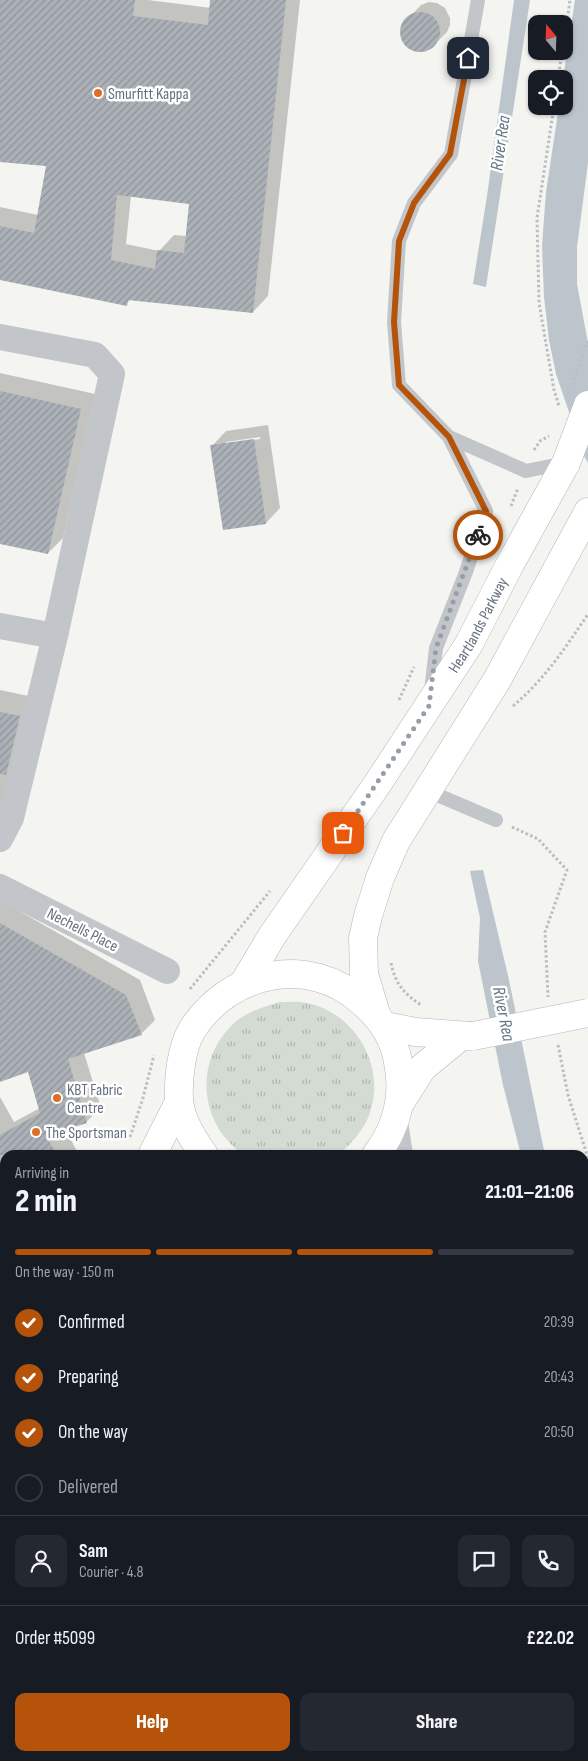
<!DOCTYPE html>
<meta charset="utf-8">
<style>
:root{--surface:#171b24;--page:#242831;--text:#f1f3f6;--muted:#9ea1a6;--line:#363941;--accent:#b45309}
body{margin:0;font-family:"Sofia Sans Condensed",sans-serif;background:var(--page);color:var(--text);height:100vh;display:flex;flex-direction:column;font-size:19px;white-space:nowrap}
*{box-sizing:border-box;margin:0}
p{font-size:16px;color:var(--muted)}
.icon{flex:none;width:28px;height:28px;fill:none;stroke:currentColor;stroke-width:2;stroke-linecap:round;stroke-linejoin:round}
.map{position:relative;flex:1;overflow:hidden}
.sheet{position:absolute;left:0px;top:1150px;width:589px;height:611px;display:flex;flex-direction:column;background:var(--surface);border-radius:15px 15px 0 0;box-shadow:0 1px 4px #0004}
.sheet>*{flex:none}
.needle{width:32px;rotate:341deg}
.controls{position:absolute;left:528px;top:15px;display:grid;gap:10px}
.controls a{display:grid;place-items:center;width:45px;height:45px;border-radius:10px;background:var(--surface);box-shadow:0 1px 4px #0004;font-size:25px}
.pin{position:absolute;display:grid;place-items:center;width:42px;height:42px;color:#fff;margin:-21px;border-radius:10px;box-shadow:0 2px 8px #0006}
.courier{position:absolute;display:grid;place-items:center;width:50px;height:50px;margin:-25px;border:4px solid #b45309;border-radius:50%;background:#fff;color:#222;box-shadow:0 1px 6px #0007}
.overview em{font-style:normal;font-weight:800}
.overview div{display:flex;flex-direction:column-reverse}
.overview{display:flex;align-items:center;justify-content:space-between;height:85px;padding:0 15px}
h1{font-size:32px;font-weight:800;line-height:38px}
.bar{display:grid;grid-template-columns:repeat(4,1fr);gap:8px 5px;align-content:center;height:60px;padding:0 15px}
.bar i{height:6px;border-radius:4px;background:var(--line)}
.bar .active{background:var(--accent)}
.bar p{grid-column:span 4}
.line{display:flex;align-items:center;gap:12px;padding:0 15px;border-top:1px solid var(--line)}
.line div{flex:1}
.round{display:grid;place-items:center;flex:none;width:52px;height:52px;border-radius:10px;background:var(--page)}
ol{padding:0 15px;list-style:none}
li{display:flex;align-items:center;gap:15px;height:55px}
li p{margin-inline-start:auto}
li .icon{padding:5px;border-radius:50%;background:var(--accent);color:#fff;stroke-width:4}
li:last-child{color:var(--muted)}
li i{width:28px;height:28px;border:2px solid var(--line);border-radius:50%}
.cta{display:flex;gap:10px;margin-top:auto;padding:10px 15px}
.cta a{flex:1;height:58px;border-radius:10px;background:var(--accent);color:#fff;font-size:20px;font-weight:800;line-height:58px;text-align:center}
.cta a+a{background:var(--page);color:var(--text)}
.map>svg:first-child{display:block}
.grass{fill:url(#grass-tufts)}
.water{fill:#bdc5cc}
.shadow{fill:#0003;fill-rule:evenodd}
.building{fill:url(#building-hatch);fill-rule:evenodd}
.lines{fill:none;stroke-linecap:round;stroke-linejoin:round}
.secondary-casing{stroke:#b4b8bd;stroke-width:29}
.primary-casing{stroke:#b3b6bb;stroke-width:29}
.path{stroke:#bcbdc0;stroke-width:3;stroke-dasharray:2.5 2.5;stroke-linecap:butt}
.service{stroke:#c2c5c9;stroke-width:14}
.minor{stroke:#c2c5c9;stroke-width:26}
.secondary{stroke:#fff;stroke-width:28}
.primary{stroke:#fff;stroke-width:28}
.secondary-bridge-casing{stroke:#b4b8bd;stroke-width:29;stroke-linecap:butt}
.primary-bridge-casing{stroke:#b3b6bb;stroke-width:29;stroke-linecap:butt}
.path-bridge{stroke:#bcbdc0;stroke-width:3;stroke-dasharray:2.5 2.5;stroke-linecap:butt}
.secondary-bridge{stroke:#fff;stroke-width:28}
.primary-bridge{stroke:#fff;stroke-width:28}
.done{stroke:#969ea8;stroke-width:5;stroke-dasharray:0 9}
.route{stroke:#b45309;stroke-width:6}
.poi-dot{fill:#dd6e28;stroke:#fff;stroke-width:2}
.labels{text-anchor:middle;stroke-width:5;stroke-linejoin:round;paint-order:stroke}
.poi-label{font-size:16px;fill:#647081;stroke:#fff;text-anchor:start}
.street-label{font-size:16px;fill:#647081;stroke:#fff}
.water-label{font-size:18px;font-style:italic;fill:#657785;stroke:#fff}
</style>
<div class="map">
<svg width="588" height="1761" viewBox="0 0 588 1761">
<defs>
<pattern id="grass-tufts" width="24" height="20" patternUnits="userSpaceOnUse" patternTransform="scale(1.25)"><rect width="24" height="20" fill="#d4dbd2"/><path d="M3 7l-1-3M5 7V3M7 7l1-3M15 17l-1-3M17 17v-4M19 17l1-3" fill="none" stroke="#b0b6b0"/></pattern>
<pattern id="building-hatch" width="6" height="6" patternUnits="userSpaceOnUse" patternTransform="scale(1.25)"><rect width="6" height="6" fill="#abb1b7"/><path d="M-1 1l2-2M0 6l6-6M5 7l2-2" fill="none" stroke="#8f949a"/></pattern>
</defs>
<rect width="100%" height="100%" fill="#f4f4f1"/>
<path class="grass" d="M 280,1002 C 288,1002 298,1001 307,1003 C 353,1012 385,1063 371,1109 C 366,1128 353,1142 338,1155 L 244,1155 C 200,1125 193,1063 232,1025 C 245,1012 263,1007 280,1002 Z"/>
<path class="water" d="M 514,0 L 530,0 L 486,287 L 473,284 L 487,196 Z
M 575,0 L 588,0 L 588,163 L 577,247 L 577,284 L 588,343 L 588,463 L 584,456 L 556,374 L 549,340 L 544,297 L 542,246 L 546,192 L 559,106 L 564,106 L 563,79 Z
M 483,870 L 509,980 L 545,1155 L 521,1155 L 503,1085 L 478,961 L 480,918 L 470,871 Z
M 584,1287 L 588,1299 L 588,1356 L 584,1345 Z"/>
<path class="shadow" d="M 0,0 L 148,0 L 211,8 L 212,0 L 300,0 L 268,296 L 253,312 L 131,299 L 126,304 L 0,278 L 0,207 L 38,215 L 48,165 L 0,161 ZM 131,196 L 190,203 L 187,236 L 174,235 L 159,251 L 126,244 Z
M 429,2 L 437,3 L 445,8 L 450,18 L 450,25 L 447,32 L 432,47 L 424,51 L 417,51 L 408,46 L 403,39 L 401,32 L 405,22 L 421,5 Z
M 0,373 L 95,394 L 63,538 L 48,553 L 0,542 Z
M 268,425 L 280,508 L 266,523 L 212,446 L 226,431 ZM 260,437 L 260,439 L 226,444 L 226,442 Z
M 0,690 L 38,698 L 0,816 Z
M 0,900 L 140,980 L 155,1020 L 141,1034 L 84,1053 L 101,1108 L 86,1122 L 65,1129 L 79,1155 L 5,1155 L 5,1220 L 0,1225 L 0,1097 L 14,1122 L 40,1108 L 29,1070 L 0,1080 Z
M 0,1390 L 5,1390 L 5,1444 L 0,1444 Z
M 588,1441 L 588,1742 L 584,1743 L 584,1442 Z
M 5,1521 L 5,1756 L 158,1756 L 158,1761 L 0,1761 L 0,1526 Z
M 481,1756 L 543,1756 L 544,1761 L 431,1761 Z"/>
<path class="building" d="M 0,0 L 135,0 L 133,16 L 208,25 L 210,0 L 286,0 L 253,313 L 128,300 L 127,306 L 0,280 L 0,226 L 34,233 L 46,166 L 0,162 ZM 117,195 L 189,204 L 184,253 L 157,250 L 155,269 L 111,260 Z
M400 32a20 20 0 1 1 40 0a20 20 0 1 1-40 0Z
M 0,391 L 81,409 L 48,554 L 0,544 Z
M 254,439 L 266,524 L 223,530 L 210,445 Z
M 0,712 L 20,716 L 6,775 L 0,774 Z
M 0,923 L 126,995 L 142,1035 L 68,1059 L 87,1123 L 46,1136 L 57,1155 L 0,1155 L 0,1135 L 40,1113 L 28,1072 L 0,1082 Z"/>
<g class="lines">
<defs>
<path id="secondary" d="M 385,1026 L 416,1032 L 470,1036
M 400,1103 L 422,1068 L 461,1036"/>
<g id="primary">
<path id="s1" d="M 244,983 L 272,936 L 376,786 L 469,644 L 509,566 L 566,463"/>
<path d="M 376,1014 L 364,974 L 363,938 L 368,916 L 380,878 L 396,841 L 497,680 L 588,512"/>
<path d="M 152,1155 L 179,1102"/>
<path d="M 204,1155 C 193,1139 181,1121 179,1100 C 178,1080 181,1048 192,1030 C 229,971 309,954 362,1002 C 381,1018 394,1037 398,1062 C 405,1095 397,1128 376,1155"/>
<path d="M 0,1268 L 5,1265"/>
<path d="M 0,1329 L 5,1327"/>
</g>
</defs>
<use href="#secondary" class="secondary-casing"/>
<use href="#primary" class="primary-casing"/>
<path class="path" d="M 564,43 L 570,0
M 558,79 L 562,51
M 554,106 L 537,218 L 539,303 L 554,390 L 559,406
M 534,450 L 540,441 L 549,436
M 511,506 L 518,488
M 399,700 L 414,667
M 513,706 C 544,680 566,647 588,614
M 512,827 L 538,839 L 567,870 L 545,932 L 548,997
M 391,963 C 395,983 404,994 421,1005
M 190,989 L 270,891
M 558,1045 L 568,1095 L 588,1158
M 130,1137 L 143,1098 L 154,1055"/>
<path class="service" d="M 449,437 L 526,471 L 565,463
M 431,691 L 436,648 L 466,572 L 486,511 L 449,437 L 399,385 L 394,322 L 399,241 L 414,203 L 451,154 L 478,0
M 428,791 L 496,820
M 244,1761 L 247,1756"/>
<path class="minor" d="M 0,337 L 95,355 L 112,374 L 55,636 L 11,818 L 0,839
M 0,626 L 55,636
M 0,887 L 167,971
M 395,1122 L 400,1155
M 171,1756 L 172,1761
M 553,1756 L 555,1761"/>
<use href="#secondary" class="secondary"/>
<use href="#primary" class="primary"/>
<defs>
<path id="secondary-bridge" d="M 473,1036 L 588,1013"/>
<path id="primary-bridge" d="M 566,463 L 588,405"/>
</defs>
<use href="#secondary-bridge" class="secondary-bridge-casing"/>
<use href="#primary-bridge" class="primary-bridge-casing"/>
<path class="path-bridge" d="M 572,385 L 588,341"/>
<use href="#secondary-bridge" class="secondary-bridge"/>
<use href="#primary-bridge" class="primary-bridge"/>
</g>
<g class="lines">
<path class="done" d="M 343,833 L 429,706 L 436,648 L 478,535"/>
<path class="route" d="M 468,58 L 450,154 L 414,203 L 399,241 L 394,322 L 399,385 L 449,437 L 486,511 L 478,535"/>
</g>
<g class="poi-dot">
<circle cx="98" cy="93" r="5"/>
<circle cx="57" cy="1098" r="5"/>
<circle cx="36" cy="1132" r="5"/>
</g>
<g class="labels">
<g class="poi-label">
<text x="108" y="99">Smurfitt Kappa</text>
<text x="67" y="1095">KBT Fabric<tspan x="67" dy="18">Centre</tspan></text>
<text x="46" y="1138">The Sportsman</text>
</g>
<g class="street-label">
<text dy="6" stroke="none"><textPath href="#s1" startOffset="428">Heartlands Parkway</textPath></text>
<text transform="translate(83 929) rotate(27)" y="6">Nechells Place</text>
</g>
<g class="water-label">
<text transform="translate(500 143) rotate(-82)" y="6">River Rea</text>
<text transform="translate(504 1014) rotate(79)" y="6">River Rea</text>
</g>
</g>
</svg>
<div class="controls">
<a><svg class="needle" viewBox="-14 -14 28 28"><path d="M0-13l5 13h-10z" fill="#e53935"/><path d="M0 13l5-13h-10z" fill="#9ea1a6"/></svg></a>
<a><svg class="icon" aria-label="locate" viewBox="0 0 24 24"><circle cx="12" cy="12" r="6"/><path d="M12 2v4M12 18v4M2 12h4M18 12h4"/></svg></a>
</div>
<div class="pin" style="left:343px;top:833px;background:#ea580c"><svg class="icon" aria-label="bag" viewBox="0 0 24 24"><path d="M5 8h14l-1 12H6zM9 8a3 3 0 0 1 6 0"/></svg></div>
<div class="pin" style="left:468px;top:58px;background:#1f2937"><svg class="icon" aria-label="home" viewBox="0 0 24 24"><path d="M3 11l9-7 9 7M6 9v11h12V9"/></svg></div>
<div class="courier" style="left:478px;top:535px"><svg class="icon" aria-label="bike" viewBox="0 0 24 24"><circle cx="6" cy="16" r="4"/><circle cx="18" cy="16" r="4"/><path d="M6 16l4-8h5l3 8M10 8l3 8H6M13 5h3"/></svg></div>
<section class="sheet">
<div class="overview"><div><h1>2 min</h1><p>Arriving in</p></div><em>21:01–21:06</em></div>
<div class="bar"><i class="active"></i><i class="active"></i><i class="active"></i><i></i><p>On the way · 150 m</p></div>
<ol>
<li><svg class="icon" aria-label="check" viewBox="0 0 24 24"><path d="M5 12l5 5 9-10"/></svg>Confirmed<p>20:39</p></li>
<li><svg class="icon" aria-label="check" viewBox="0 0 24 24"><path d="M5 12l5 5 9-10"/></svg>Preparing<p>20:43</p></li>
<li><svg class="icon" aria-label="check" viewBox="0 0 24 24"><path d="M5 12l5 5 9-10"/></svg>On the way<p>20:50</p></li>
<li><i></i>Delivered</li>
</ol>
<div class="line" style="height:90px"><a class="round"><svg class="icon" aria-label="person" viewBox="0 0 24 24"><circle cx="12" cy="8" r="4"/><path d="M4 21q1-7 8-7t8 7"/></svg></a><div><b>Sam</b><p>Courier · 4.8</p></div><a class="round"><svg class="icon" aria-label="chat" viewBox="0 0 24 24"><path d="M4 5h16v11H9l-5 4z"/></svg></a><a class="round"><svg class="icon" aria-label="phone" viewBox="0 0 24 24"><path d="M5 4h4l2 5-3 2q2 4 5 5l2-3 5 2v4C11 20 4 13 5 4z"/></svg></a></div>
<div class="line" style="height:65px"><div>Order #5099</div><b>£22.02</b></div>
<div class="cta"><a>Help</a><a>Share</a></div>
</section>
</div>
